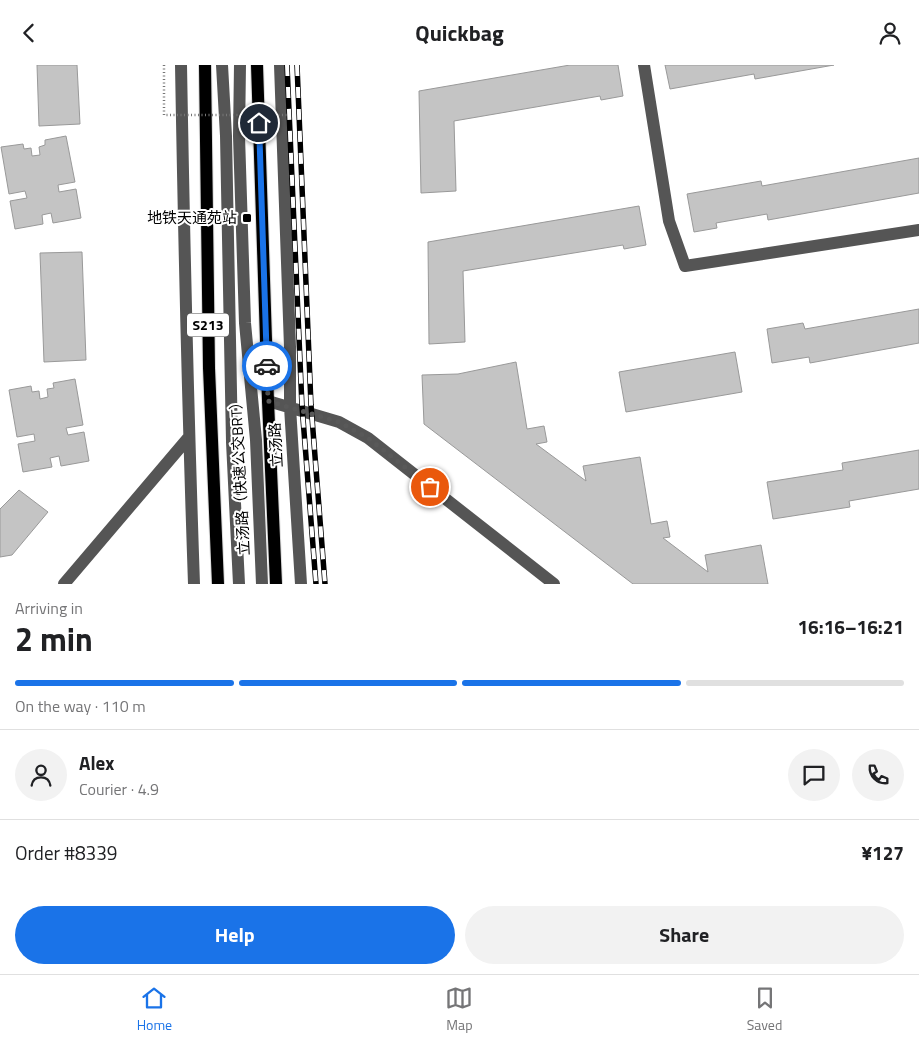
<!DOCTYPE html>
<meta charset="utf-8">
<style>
:root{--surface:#fff;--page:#f2f2f2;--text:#202124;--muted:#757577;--line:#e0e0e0;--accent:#1a73e8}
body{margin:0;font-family:"Titillium Web","Noto Sans SC",sans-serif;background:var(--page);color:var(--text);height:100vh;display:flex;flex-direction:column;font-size:19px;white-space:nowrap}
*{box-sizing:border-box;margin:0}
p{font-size:16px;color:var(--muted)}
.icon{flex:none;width:28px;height:28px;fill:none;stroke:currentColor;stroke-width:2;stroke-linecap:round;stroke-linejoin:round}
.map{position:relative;height:519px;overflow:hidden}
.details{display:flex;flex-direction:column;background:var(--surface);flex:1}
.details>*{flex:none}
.pin{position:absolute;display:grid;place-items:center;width:42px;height:42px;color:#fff;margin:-21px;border:2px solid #fff;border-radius:50%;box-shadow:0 1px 5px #0007}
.courier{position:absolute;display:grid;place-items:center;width:50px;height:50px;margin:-25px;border:4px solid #1a73e8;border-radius:50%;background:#fff;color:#222;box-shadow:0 1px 6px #0007}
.summary em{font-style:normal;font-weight:700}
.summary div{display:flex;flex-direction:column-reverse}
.summary{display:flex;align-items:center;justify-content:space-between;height:85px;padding:0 15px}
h1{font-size:32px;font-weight:700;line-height:38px}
.bar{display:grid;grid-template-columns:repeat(4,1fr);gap:8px 5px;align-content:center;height:60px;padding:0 15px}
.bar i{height:6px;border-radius:4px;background:var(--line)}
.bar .on{background:var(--accent)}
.bar p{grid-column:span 4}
.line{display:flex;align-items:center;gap:12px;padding:0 15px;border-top:1px solid var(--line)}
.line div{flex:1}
.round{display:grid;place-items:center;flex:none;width:52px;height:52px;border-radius:26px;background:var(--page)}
.action{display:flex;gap:10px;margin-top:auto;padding:10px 15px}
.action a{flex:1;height:58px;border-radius:30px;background:var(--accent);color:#fff;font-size:20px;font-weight:700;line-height:58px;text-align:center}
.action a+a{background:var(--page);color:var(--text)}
header{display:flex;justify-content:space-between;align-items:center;height:65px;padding:0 15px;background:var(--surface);font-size:22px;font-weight:700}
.tab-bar{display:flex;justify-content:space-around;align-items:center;height:70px;border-top:1px solid var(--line);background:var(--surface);font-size:14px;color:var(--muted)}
.tab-bar a{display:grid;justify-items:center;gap:2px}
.tab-bar .on{color:var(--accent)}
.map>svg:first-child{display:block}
.building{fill:#c4c4c4;stroke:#999}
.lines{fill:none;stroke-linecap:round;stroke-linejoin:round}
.major-casing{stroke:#dbdbdb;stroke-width:14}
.minor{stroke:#555;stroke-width:12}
.major{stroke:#000;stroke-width:12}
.rail-casing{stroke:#000;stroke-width:5.5}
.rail{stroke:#fff;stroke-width:4;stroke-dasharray:11;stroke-linecap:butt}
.path-bridge{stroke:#777;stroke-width:2.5;stroke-dasharray:1 2.5;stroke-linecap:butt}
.done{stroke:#595959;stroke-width:5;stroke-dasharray:0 9}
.route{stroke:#1a73e8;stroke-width:6}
.poi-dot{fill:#000;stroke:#fff;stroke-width:2}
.labels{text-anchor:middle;stroke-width:4;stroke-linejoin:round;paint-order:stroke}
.shield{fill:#fff;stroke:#4c4c4c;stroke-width:1}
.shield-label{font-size:14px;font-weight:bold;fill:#000}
.poi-label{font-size:15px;fill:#000;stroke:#fff;text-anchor:end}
.street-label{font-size:15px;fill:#000;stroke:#fff}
</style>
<header><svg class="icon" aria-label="back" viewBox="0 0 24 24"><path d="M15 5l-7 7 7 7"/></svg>Quickbag<svg class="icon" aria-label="person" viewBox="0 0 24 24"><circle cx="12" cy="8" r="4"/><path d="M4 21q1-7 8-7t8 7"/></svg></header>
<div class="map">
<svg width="919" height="519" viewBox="0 0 919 519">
<rect width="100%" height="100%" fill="#fff"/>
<path class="building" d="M 37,0 L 77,0 L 80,59 L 39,61 Z
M 570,0 L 618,0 L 623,31 L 601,35 L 600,31 L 454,56 L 456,126 L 421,128 L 419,26 Z
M 665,0 L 834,0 L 755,14 L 754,9 L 670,24 Z
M 66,71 L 75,117 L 58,120 L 59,127 L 76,124 L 81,153 L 53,158 L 51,148 L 42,150 L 43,159 L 15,164 L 10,136 L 27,133 L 25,126 L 9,129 L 1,82 L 23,79 L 24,84 L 31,83 L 32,91 L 40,90 L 39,82 L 45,80 L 45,75 Z
M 919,93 L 919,128 L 768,155 L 767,149 L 716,158 L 717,163 L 694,167 L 687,129 L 761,116 L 762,121 Z
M 639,141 L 646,180 L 624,184 L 623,180 L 463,206 L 465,277 L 429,279 L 428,177 Z
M 82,187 L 86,295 L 44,297 L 40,188 Z
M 919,244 L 919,278 L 810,298 L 809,292 L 772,298 L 767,264 L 803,258 L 805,264 Z
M 735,287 L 742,327 L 626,347 L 619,307 Z
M 516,297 L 527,364 L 544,361 L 547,377 L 536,379 L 586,416 L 583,401 L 640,392 L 651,459 L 667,456 L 670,472 L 663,473 L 708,507 L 705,490 L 761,480 L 768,519 L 633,519 L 424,359 L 422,310 L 458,309 Z
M 75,314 L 83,360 L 66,363 L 68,370 L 84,367 L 89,396 L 61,401 L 59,391 L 50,393 L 52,402 L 23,407 L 18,379 L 35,376 L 34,369 L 17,372 L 9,325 L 31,321 L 32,327 L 39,326 L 40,334 L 48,332 L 47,324 L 54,323 L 53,318 Z
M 919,385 L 919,424 L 849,436 L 850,442 L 773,454 L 767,417 L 843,405 L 842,398 Z
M 19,425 L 48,447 L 12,490 L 0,492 L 0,444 Z"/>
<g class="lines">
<defs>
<path id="major" d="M 205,0 L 209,303 L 218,519
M 257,0 L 268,336 L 276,519"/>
</defs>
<use href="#major" class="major-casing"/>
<path class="minor" d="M 181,0 C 184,173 188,346 194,519
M 222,0 L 226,71 L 232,377 L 239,519
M 240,0 L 239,71 L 245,258 L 256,375 L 262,519
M 280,0 L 290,282 L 290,342 L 301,519
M 644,0 L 669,156 L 685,201 L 919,165
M 268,336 L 339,357 L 368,373 L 554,519
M 64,519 L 189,372"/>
<use href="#major" class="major"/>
<defs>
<path id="rail" d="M 287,0 L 302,341 L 316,519
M 297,0 L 311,340 L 325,519"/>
</defs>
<use href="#rail" class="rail-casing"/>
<use href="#rail" class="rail"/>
<path class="path-bridge" d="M 164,0 L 164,50 L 287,50"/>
</g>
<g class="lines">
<path class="done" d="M 267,301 L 268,336 L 339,357 L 368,373 L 430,422"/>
<path class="route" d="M 259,58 L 267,301"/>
</g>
<rect class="poi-dot" x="242" y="148" width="10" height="10" rx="2.5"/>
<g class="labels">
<rect class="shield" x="187" y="248.5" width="42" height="23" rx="4"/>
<g class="shield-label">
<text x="208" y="265">S213</text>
</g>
<g class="poi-label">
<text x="237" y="158">地铁天通苑站</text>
</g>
<g class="street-label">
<text transform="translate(276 380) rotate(-93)" y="5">立汤路</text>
<text transform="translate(240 410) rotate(-93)" y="5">立汤路（快速公交BRT）</text>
</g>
</g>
</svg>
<div class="pin" style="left:430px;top:422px;background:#ea580c"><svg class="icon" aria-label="bag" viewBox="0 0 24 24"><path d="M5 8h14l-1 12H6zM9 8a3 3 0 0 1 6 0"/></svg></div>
<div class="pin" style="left:259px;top:58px;background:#1f2937"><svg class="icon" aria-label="home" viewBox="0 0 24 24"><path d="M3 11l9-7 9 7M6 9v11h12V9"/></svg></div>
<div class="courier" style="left:267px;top:301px"><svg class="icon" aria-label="car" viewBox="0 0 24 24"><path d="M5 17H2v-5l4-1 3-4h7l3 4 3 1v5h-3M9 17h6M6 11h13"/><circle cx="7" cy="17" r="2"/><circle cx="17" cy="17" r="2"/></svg></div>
</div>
<section class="details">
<div class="summary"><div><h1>2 min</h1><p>Arriving in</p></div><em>16:16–16:21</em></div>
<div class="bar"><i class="on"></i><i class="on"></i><i class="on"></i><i></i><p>On the way · 110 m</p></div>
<div class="line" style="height:90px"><a class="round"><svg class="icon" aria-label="person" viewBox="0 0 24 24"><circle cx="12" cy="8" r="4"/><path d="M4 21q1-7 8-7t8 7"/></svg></a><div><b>Alex</b><p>Courier · 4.9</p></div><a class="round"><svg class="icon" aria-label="chat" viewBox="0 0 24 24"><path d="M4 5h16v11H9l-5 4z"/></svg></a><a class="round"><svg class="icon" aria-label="phone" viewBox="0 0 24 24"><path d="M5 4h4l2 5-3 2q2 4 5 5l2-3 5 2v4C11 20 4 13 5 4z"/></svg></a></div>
<div class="line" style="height:65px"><div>Order #8339</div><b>¥127</b></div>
<div class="action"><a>Help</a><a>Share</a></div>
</section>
<nav class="tab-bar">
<a class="on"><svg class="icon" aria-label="home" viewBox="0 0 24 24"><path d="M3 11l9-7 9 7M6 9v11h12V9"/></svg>Home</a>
<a><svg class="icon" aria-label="map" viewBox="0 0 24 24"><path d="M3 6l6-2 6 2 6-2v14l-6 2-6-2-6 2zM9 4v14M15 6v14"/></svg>Map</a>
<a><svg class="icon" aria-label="saved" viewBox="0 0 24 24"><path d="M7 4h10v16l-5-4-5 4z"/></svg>Saved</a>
</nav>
